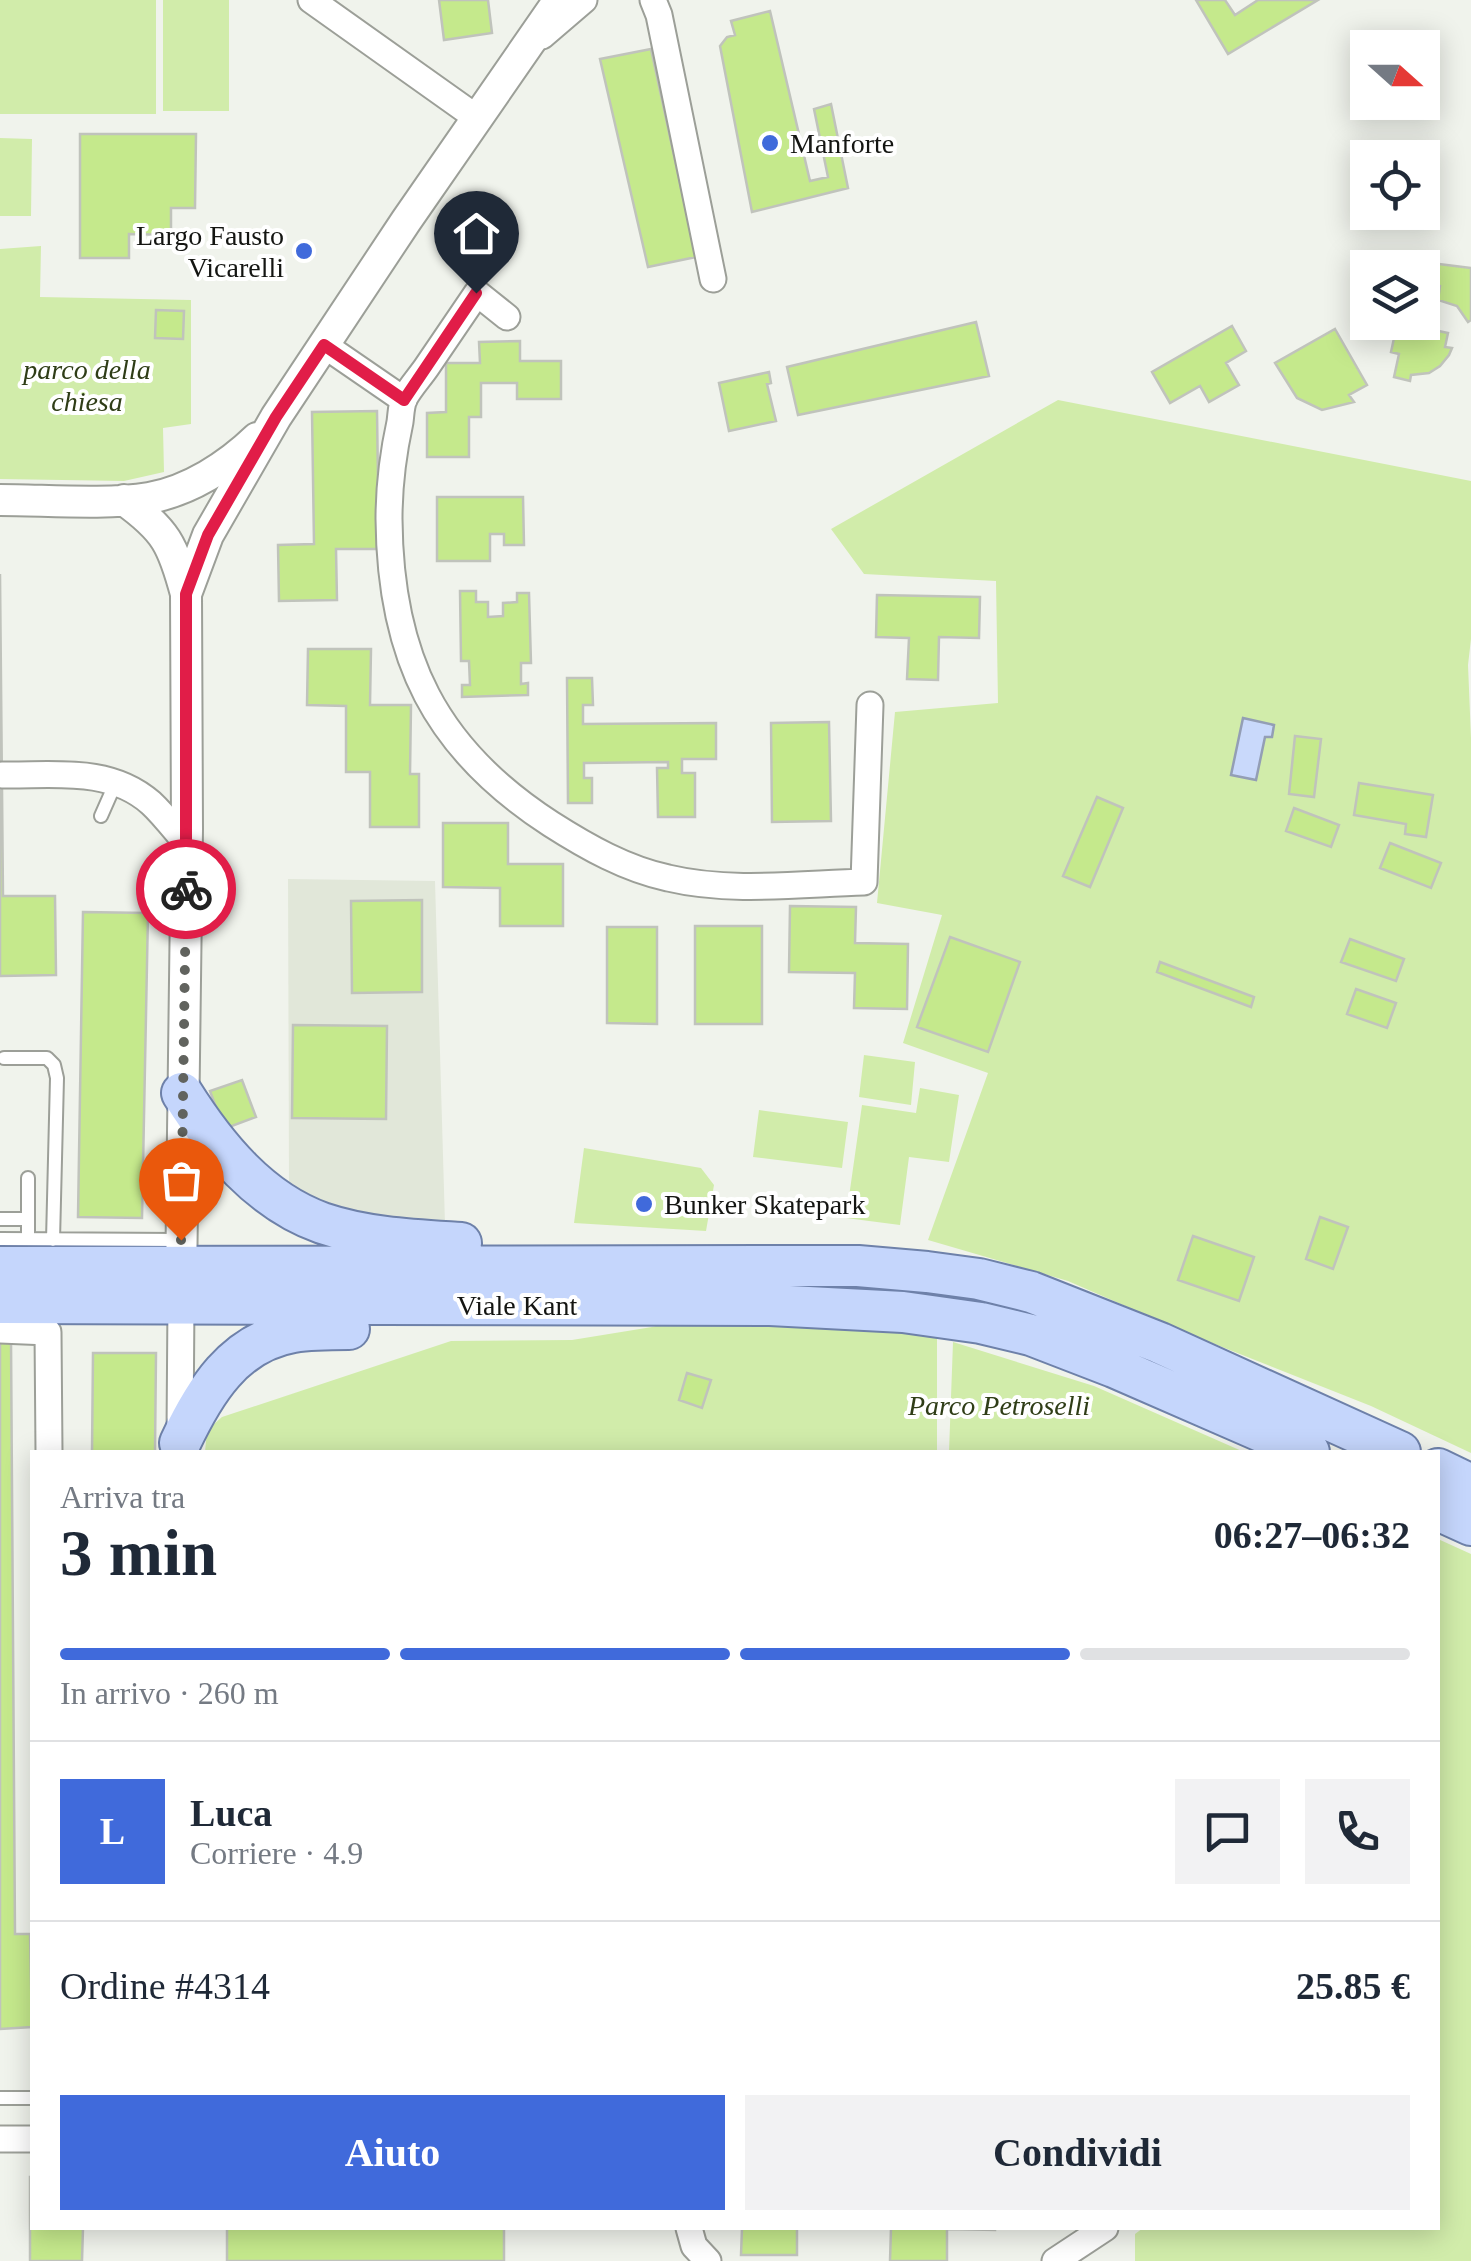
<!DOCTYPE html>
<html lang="it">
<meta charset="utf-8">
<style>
:root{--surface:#fff;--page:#f2f2f3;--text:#1f2937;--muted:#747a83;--line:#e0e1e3;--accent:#406adb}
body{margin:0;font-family:Georgia,serif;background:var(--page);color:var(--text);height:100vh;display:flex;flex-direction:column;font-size:38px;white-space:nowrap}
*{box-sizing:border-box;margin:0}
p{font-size:32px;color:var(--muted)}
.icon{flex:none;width:55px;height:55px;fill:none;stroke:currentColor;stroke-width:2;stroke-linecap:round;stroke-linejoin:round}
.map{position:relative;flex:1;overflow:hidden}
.side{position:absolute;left:30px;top:1450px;width:1410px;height:780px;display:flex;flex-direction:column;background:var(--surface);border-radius:0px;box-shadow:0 5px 25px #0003}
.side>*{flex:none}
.needle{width:65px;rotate:111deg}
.tools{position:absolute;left:1350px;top:30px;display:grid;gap:20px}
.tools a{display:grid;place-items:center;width:90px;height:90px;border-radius:0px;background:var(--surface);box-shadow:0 5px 25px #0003;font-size:50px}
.pin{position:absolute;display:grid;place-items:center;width:85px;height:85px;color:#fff;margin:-102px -42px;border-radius:50% 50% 50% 0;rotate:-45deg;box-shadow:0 0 10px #0007}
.pin .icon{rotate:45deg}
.courier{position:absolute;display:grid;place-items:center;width:100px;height:100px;margin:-50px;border:8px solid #e11d48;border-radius:50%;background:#fff;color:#222;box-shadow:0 2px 12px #0007}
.summary em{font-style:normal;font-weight:700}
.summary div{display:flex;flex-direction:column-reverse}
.summary{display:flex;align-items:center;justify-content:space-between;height:170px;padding:0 30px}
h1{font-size:65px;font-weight:700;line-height:75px}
.bar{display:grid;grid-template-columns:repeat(4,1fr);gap:15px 10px;align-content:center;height:120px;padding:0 30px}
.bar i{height:12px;border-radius:8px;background:var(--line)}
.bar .current{background:var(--accent)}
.bar p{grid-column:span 4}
.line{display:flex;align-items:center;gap:25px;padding:0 30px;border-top:2px solid var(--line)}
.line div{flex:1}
.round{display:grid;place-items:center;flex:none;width:105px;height:105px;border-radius:0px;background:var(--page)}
.primary-button{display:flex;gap:20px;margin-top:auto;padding:20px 30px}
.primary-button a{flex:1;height:115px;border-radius:0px;background:var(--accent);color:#fff;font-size:40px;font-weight:700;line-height:115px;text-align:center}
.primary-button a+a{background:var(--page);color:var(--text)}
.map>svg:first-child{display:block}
.built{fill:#e1e7d9}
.green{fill:#d1ecaa}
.water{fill:#c9d9fb;stroke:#939eb5;stroke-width:2.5}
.building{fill:#c5e98c;stroke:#c0c3bc;stroke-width:2.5}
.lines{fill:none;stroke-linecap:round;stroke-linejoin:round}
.service-casing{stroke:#9c9f98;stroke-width:16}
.minor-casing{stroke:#9c9f98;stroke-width:29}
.tertiary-casing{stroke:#9c9f98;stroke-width:34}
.primary-casing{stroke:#6e81a9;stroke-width:44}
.service{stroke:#fff;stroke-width:12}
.minor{stroke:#fff;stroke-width:25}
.tertiary{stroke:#fff;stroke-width:30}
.primary{stroke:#c5d6fc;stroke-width:40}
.done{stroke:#61635e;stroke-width:10;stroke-dasharray:0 18}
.route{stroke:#e11d48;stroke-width:12}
.poi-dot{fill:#406adb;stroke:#fff;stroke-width:4}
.labels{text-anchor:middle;stroke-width:8;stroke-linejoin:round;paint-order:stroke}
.poi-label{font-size:28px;fill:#141512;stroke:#fff;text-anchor:start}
.park-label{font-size:28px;font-style:italic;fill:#2f3d17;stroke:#fff}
.street-label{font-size:28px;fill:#141512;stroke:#fff}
</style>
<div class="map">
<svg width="1471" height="2261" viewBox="0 0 1471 2261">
<rect width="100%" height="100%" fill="#f0f3ec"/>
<path class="built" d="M 288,879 L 435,881 L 445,1224 L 365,1218 L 313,1199 L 289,1184 Z"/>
<path class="green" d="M 0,0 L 156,0 L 156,114 L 0,114 Z
M 163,0 L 229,0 L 229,111 L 163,111 Z
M 0,138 L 32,139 L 31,216 L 0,216 Z
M 41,246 L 40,297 L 191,300 L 191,424 L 163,428 L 164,472 L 124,481 L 0,479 L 0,249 Z
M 1058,400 L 1471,481 L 1471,639 L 1468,665 L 1471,738 L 1471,1453 L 1371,1406 L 1192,1335 L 1068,1281 L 928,1240 L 988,1073 L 903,1043 L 942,915 L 877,903 L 895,712 L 998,703 L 996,581 L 864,574 L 831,529 Z
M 864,1055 L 915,1062 L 911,1105 L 859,1097 Z
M 920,1088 L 959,1095 L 949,1162 L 909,1157 L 900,1225 L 846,1218 L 862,1105 L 916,1113 Z
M 759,1110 L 848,1122 L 842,1168 L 753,1157 Z
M 584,1148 L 701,1168 L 714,1185 L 706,1231 L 574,1223 Z
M 698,1315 L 937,1331 L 937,1452 L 205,1452 L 207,1430 L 222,1417 L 451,1341 L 572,1340 L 652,1327 Z
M 953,1342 L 1094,1386 L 1244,1452 L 949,1452 Z
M 1438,1539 L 1471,1554 L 1471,2261 L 1135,2261 L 1135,2234 L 1143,2228 L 1438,2228 Z"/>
<path class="water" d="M 1243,718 L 1274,725 L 1272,737 L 1265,737 L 1256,780 L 1231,775 Z"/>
<path class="building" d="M 439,0 L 488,0 L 492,33 L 444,40 Z
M 1196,0 L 1225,0 L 1235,15 L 1258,0 L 1318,0 L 1228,54 Z
M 770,11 L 810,181 L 828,177 L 814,109 L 831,104 L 848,188 L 752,212 L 720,46 L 727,37 L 735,35 L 731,21 Z
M 651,49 L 696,257 L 648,267 L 600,59 Z
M 80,134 L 196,134 L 195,208 L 171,208 L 171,235 L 129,234 L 129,258 L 80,258 Z
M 1431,263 L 1471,268 L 1471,320 L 1468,322 L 1457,306 L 1438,300 L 1440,286 L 1430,285 Z
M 156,310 L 184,311 L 183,339 L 155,338 Z
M 1422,317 L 1436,320 L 1434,330 L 1448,333 L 1445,347 L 1452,348 L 1449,355 L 1440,366 L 1429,373 L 1411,375 L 1410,381 L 1394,377 L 1399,354 L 1391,352 L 1396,329 L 1386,327 L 1387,322 L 1422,322 Z
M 976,322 L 989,376 L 798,415 L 787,367 Z
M 1232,326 L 1246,351 L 1226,363 L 1239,385 L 1209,402 L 1200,386 L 1170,403 L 1152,372 Z
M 1335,329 L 1367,385 L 1349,395 L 1354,402 L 1322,410 L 1297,398 L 1275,363 Z
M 520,341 L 520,361 L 561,361 L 561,399 L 517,399 L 517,383 L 481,383 L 481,417 L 469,417 L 469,457 L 427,457 L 427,413 L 446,412 L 446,363 L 480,363 L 479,342 Z
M 769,372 L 771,383 L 767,384 L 776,421 L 729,431 L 719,383 Z
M 377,411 L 379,549 L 336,549 L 337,600 L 279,601 L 278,545 L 314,544 L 312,412 Z
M 437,497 L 523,497 L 524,545 L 504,545 L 504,534 L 490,534 L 490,561 L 437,561 Z
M 0,574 L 3,896 L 55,896 L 56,975 L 0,976 Z
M 460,591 L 476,591 L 476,602 L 488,602 L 488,617 L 503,616 L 503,603 L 517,602 L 517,593 L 529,593 L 531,663 L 521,663 L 521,684 L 528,683 L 528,695 L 462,697 L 462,685 L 470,685 L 469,661 L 461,661 Z
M 877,595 L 980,597 L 979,638 L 939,637 L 938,680 L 907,679 L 909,638 L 876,637 Z
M 308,649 L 371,649 L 370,705 L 411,705 L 410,774 L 419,774 L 419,827 L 370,827 L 370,772 L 346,772 L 346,706 L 307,705 Z
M 567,678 L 592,678 L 593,705 L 583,705 L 583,724 L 716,723 L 716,759 L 682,759 L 682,773 L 695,773 L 695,817 L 658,817 L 657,768 L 668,768 L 668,762 L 584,763 L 584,778 L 592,778 L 592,803 L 568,803 Z
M 829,722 L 831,821 L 772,822 L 771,723 Z
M 1295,736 L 1321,739 L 1314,797 L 1289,794 Z
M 1359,783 L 1433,795 L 1426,837 L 1405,834 L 1406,824 L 1354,815 Z
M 1097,797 L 1123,808 L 1090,887 L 1063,876 Z
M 1294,808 L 1339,825 L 1331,847 L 1286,831 Z
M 443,823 L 508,823 L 508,864 L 563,864 L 563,926 L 500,926 L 500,888 L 443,887 Z
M 1390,843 L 1441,863 L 1431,888 L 1380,868 Z
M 422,900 L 422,992 L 352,993 L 351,901 Z
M 790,906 L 856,907 L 855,943 L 908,944 L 907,1009 L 854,1008 L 855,973 L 789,972 Z
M 83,912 L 148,913 L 142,1218 L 78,1217 Z
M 695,926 L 762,926 L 762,1024 L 695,1024 Z
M 607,927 L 657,927 L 657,1024 L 607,1023 Z
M 950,937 L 1020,962 L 988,1052 L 917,1027 Z
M 1350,939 L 1404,959 L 1396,981 L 1341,962 Z
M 1160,962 L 1254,997 L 1251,1007 L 1157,972 Z
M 1356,989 L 1396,1003 L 1387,1028 L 1347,1014 Z
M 293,1025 L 387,1026 L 386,1119 L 292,1118 Z
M 242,1080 L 256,1117 L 224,1129 L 210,1091 Z
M 1320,1217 L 1348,1227 L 1333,1269 L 1306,1259 Z
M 1193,1236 L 1254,1257 L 1239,1301 L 1178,1280 Z
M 0,1339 L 11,1339 L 15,1934 L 30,1934 L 32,2027 L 0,2029 Z
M 93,1353 L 156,1353 L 155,1452 L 92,1452 Z
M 687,1373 L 711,1380 L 702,1408 L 679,1400 Z
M 30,2177 L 32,2177 L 32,2228 L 83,2228 L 82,2261 L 30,2261 Z
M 227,2228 L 504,2228 L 504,2261 L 227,2261 Z
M 742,2228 L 797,2228 L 797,2255 L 741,2255 Z
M 891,2228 L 995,2228 L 995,2230 L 947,2229 L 947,2261 L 890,2261 Z"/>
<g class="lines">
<defs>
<path id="service" d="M 101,816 L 116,782
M 4,1058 L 47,1058 L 54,1065 L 57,1078 L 53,1240
M 0,1219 L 28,1219
M 0,1239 L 181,1240
M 28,1239 L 28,1178
M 0,2098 L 32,2098"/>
<path id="minor" d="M 311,0 L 477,118
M 653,0 L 659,15 L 713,279
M 542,36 L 584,0
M 507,317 L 477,293 C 460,318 443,343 426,368 C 419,378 409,389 404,399 C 401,406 401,415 400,422 C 393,454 389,486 389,519 C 390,657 435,749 551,824 C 587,847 626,869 668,878 C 731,893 799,884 864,882 L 870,705
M 324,345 L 404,400
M 2,775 C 53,776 109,766 151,803 C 164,815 175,830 187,844
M 0,1330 L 48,1332 L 49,1452
M 180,1432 L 181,1302
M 0,2139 L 32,2139
M 689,2228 L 694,2246 L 708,2261
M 1055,2261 L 1105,2228"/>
<path id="tertiary" d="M 0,500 C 45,500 105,505 149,498 C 189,491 228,466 257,438
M 124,500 C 166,530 173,545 186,594
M 181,1284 L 187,829 L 186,594 L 208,535 L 276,417 L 406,221 L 559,0"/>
<path id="primary" d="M 182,1093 C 216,1147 260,1201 322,1223 C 366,1238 415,1240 461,1243
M 0,1267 L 858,1266 L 927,1272 L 979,1279 L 1031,1292 L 1160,1343 L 1400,1452
M 0,1303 L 770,1305 L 903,1312 L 981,1323 L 1031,1335 L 1114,1367 L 1309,1452
M 180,1443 C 204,1392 234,1342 293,1332 C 311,1329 330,1329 349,1329
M 1438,1469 L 1471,1485
M 1438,1510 L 1471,1525"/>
</defs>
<use href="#service" class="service-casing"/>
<use href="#minor" class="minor-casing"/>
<use href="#tertiary" class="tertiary-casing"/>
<use href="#primary" class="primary-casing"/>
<use href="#service" class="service"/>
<use href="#minor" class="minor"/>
<use href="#tertiary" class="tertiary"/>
<use href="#primary" class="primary"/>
</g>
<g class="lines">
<path class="done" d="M 181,1240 L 186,889"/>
<path class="route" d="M 186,889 L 186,594 L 208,535 L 276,417 L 324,345 L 404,400 L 476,293"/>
</g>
<g class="poi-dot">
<circle cx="770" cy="143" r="10"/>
<circle cx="304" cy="251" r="10"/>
<circle cx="644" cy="1204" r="10"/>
</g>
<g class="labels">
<g class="poi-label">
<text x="790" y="153">Manforte</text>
<text x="284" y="245" text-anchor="end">Largo Fausto<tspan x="284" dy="32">Vicarelli</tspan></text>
<text x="664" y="1214">Bunker Skatepark</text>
</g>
<g class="park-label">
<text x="87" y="379">parco della<tspan x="87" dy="32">chiesa</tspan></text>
<text x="999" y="1415">Parco Petroselli</text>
</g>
<g class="street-label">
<text x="517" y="1315">Viale Kant</text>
</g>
</g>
</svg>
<div class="tools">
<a><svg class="needle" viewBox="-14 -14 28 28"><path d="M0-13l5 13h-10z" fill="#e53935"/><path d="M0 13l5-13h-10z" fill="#747a83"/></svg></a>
<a><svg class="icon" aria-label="locate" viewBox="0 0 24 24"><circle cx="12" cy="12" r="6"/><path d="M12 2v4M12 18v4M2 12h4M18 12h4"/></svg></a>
<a><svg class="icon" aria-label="layers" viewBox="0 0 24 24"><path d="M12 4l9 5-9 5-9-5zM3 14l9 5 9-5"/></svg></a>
</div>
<div class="pin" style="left:181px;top:1240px;background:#ea580c"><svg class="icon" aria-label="bag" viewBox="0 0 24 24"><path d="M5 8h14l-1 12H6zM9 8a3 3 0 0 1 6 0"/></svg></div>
<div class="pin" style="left:476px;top:293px;background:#1f2937"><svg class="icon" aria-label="home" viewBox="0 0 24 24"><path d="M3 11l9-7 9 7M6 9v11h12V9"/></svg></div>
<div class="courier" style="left:186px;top:889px"><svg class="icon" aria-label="bike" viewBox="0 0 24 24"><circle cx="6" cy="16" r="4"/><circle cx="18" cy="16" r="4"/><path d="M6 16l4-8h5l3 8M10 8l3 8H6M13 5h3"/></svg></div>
<section class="side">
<div class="summary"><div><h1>3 min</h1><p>Arriva tra</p></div><em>06:27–06:32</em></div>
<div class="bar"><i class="current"></i><i class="current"></i><i class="current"></i><i></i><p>In arrivo · 260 m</p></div>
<div class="line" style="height:180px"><b class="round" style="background:var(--accent);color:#fff">L</b><div><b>Luca</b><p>Corriere · 4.9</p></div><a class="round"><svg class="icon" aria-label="chat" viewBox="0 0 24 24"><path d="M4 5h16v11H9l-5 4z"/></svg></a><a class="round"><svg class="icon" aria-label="phone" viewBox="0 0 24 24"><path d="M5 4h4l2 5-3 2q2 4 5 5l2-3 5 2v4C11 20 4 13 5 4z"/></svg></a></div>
<div class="line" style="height:130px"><div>Ordine #4314</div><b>25.85 €</b></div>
<div class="primary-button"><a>Aiuto</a><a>Condividi</a></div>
</section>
</div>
